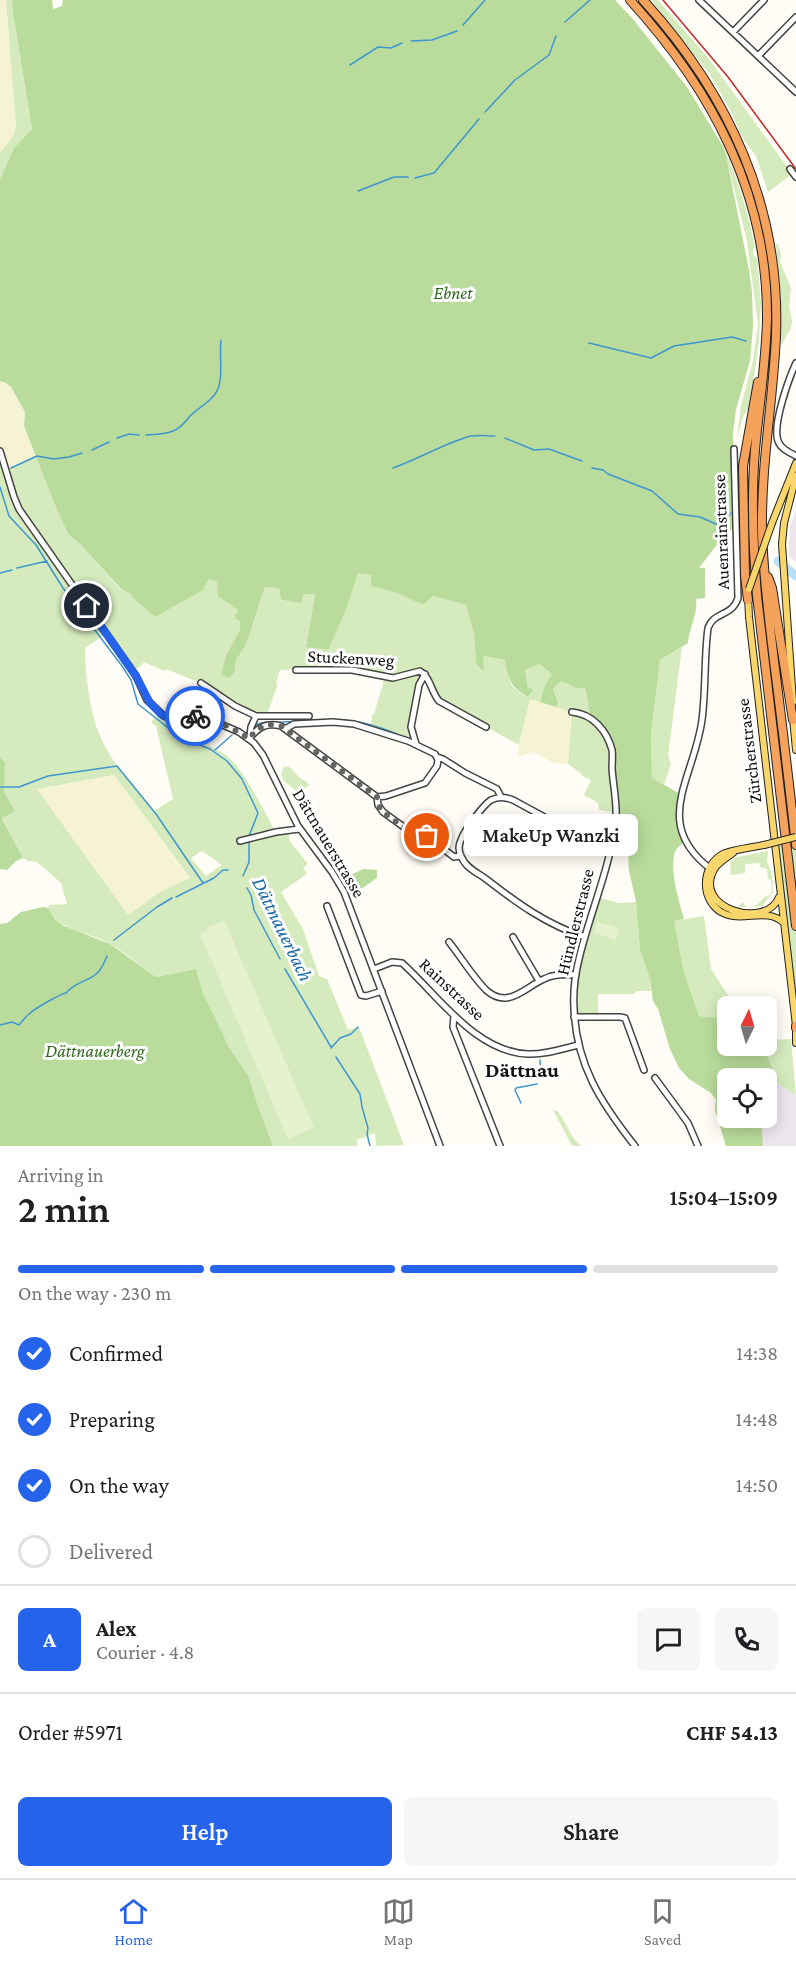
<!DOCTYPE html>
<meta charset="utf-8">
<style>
:root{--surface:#fff;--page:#f6f6f6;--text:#202124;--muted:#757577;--line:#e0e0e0;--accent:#2563eb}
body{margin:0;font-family:"Crimson Pro",serif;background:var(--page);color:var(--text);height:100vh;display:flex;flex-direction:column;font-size:22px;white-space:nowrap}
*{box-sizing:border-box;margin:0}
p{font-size:20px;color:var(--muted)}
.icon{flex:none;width:33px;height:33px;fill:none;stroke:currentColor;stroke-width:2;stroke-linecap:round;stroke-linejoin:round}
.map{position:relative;height:1146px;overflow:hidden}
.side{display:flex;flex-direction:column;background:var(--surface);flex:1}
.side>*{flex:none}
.needle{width:39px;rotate:5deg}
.tools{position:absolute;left:717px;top:996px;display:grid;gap:12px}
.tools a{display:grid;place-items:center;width:60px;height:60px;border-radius:9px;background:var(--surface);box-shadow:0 3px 15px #0003;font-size:30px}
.pin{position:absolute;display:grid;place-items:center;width:51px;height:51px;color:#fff;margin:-26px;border:3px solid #fff;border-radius:50%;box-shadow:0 2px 6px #0007}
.courier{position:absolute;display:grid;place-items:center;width:60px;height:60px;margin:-30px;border:4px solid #2563eb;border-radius:50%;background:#fff;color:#222;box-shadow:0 2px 8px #0007}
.bubble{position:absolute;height:42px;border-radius:9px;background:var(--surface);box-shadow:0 3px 15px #0003;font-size:20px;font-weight:600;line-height:42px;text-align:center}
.summary em{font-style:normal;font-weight:600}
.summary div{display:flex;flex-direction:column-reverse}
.summary{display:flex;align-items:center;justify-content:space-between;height:102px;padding:0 18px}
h1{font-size:39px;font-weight:600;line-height:45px}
.bar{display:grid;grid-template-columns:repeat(4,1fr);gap:9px 6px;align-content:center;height:72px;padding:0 18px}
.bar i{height:8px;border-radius:4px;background:var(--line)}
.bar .current{background:var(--accent)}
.bar p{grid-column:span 4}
.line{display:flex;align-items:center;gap:15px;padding:0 18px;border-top:2px solid var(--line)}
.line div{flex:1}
.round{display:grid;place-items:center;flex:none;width:63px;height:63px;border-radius:9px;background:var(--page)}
ol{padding:0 18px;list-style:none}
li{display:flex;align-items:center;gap:18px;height:66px}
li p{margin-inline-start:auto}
li .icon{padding:6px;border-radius:50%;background:var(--accent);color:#fff;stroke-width:4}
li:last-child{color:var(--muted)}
li i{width:33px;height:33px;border:3px solid var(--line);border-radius:50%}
.cta{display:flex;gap:12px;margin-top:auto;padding:12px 18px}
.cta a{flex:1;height:69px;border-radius:9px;background:var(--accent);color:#fff;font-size:24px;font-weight:600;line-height:69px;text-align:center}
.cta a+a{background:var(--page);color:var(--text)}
.tab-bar{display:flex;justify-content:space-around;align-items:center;height:84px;border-top:2px solid var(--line);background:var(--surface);font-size:16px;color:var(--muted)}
.tab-bar a{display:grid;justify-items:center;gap:3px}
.tab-bar .current{color:var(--accent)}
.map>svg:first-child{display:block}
.industrial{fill:#eee6ef}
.farmland{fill:#f6f3d4}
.green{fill:#d5ebbd;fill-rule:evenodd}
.forest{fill:#b9dc9c}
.pitch{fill:#e6f2cf}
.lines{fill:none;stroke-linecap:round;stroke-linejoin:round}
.stream{stroke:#3f96cf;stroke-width:1.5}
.river{stroke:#b9e0f7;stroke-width:9}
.minor-casing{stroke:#444;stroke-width:8}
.major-casing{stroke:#222;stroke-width:8}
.highway-casing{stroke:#222;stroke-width:10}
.minor{stroke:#fff;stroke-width:5}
.major{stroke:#f9d66b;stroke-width:6}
.highway{stroke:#f5a25d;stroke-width:8}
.rail{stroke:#c4262e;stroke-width:1.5}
.major-bridge-casing{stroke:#222;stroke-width:8;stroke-linecap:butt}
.major-bridge{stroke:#f9d66b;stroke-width:6}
.done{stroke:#646461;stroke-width:6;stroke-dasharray:0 10.8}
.route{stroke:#2563eb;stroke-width:8}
.labels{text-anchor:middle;stroke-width:6;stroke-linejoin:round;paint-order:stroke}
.park-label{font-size:18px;font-style:italic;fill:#2f6b1f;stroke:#fff}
.street-label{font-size:18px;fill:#111;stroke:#fff}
.water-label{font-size:20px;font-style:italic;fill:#1768a6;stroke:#fff}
.quarter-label{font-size:21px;font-weight:bold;fill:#111;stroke:#fff}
</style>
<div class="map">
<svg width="796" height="1146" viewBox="0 0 796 1146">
<rect width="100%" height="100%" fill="#fffdf5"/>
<path class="industrial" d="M 796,510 L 796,562 L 789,556 L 789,541 L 790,525 Z
M 775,1082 L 796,1095 L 796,1146 L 763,1146 L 761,1118 L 766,1118 L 767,1088 Z"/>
<path class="farmland" d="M 0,0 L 6,0 L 16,127 L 13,136 L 0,153 Z
M 0,381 L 6,383 L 11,387 L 25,412 L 23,425 L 36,456 L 6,470 L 0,451 Z
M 530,698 L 572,712 L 568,764 L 554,763 L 533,752 L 517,757 Z
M 114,775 L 190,879 L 160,892 L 127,916 L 36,789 Z"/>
<path class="green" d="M 6,0 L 13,0 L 12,7 L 32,129 L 14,148 L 0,179 L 0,153 L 13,136 L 16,127 Z
M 651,0 L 658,0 L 709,59 L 788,168 L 787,171 L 788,173 L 791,172 L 791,175 L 768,192 L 756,156 L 744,140 L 728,106 L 709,73 Z
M 724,148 C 738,180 748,212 755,247 L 753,250 L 754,256 L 757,258 L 761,303 L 759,341 L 750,406 L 743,417 L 737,439 L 741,405 L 753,361 L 758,324 L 747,241 Z
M 776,244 L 778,244 L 781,254 L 780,262 L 791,288 L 789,306 L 792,321 L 791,328 L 781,346 L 781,296 Z
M 0,451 L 6,470 L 36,456 L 68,534 L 81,545 L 119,588 L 130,594 L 135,600 L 154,616 L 209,579 L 217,581 L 238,610 L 234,618 L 240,621 L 240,629 L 225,658 L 221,675 L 235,670 L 236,660 L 246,645 L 265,587 L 279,588 L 281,600 L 302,603 L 303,594 L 315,594 L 306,646 L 327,650 L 345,612 L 357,572 L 371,575 L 372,586 L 397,593 L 423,605 L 433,596 L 466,605 L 474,634 L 476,664 L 483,671 L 483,656 L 505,660 C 508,678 508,686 525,696 L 528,687 L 525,670 L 539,664 L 552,674 L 545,685 L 540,702 L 530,699 L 519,745 L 439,701 L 428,678 L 421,679 L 411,727 L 416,744 L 370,728 L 372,718 L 371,716 L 374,714 L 385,677 L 321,668 L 280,670 L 276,683 L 278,684 L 266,717 L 256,716 L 201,683 L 166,669 L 164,671 L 144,662 L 140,667 L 132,671 L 106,634 L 85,648 C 85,673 90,713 100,736 C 112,764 135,788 154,811 L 173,799 L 156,726 L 151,722 L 159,713 L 173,719 L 176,733 C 189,742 206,743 220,751 C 244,765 261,808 276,832 L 289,830 L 289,840 L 308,864 L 303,868 L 307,874 L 281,892 L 303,929 L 319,976 L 327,979 L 348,1030 L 359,1027 L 404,1145 L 376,1146 L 375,1133 L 357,1140 L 357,1146 L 273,1146 L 259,1109 L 248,1075 L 230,1049 L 203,993 L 196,969 L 156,977 C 141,966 126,953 110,944 C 87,930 64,935 48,908 L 50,905 L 67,904 L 61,883 L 37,862 L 28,861 L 23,858 L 2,817 L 15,811 L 3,793 L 5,762 L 0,757 ZM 114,775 L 190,878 L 160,892 L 128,915 L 37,789 ZM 202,851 L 222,865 L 206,876 L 191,858 Z
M 682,647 L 668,756 L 671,764 L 664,785 L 652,778 L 651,732 L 660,660 Z
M 561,681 L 578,689 L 585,687 L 591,718 L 598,725 L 612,750 L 616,813 L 599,810 L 598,803 L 584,795 L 591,780 L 582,776 L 582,774 L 568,764 L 572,712 L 556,707 L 558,702 L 553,689 Z
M 284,766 C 293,767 293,771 299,777 C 303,781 306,780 309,785 L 299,793 L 284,781 L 281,774 Z
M 775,843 L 796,846 L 796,1043 Z
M 768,851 L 767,861 L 772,875 L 773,892 L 762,906 L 741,907 L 738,906 L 743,902 L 746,907 C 756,906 758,905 764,897 L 770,895 L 772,890 L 771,880 L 768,879 L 767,869 L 760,867 L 759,863 L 745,864 L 745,873 L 731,875 L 730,862 L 737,857 Z
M 597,897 L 619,903 L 636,902 L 640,950 L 650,979 L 651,991 L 636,991 L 634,994 L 598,994 L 598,1017 L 574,1017 L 575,980 Z
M 704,916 L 711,969 L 735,1006 L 728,1006 L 727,1019 L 699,1016 L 684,972 L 674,921 Z
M 791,1039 L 796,1095 L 775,1082 L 777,1080 L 747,1055 L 746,1046 L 766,1046 L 767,1040 Z
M 553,1110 L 557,1111 C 567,1121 569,1138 582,1146 L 572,1146 Z"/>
<path class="forest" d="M 13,0 L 52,0 L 53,9 L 62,6 L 63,0 L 615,0 L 632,18 L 687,87 L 724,148 L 727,160 L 749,270 L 752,292 L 753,326 L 750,361 L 736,409 L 733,433 L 736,529 L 732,529 L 722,538 L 699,568 L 705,568 L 705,598 L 696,599 C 698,615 689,627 688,643 L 660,660 L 651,733 L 652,778 L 682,795 L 680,807 L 685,842 C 681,844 677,847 675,852 C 669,870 679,901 684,919 L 674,921 L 684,972 L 699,1016 L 727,1019 L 728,1046 L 746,1046 L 747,1055 L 766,1053 L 777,1080 L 767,1088 L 766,1078 L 728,1078 L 728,1118 L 761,1118 L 763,1146 L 726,1146 L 715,1110 L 716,1100 L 711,1093 L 689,1079 L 679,1068 L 670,1049 L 658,1009 L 653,1001 L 650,979 L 640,950 L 636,902 L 629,871 L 626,820 L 616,813 L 615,786 L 608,740 L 591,718 L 585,687 L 578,689 L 561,681 L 553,689 L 558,702 L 556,707 L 540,702 L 545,685 L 552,674 L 539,664 L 525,670 L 528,687 L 533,690 L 528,697 C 511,688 507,678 505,660 L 483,656 L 484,672 L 476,664 L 474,634 L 466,605 L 433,596 L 423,605 L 397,593 L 371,586 L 371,575 L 358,573 L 345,612 L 328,650 L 306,647 L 315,594 L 303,594 L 302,603 L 281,600 L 279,588 L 265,587 L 246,645 L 236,660 L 235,670 L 230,678 L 221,675 L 225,658 L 240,629 L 240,621 L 234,618 L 238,610 L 218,596 L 217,581 L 209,579 L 203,590 L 155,617 L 135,600 L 130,594 L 120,588 L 81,545 L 68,534 L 53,500 L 24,426 L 25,412 L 11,387 L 6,383 L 0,381 L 0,179 L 14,148 L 32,129 L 12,7 Z
M 0,757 L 5,762 L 4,792 L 15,811 L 2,818 L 23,858 L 16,861 L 7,870 L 0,869 Z
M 363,869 L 377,870 L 377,878 L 351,896 L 342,879 Z
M 43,907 L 48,908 L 55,919 L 64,926 L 110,944 L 156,977 L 196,969 L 203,993 L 230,1049 L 248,1075 L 259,1109 L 273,1146 L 0,1146 L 0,924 L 7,923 L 21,912 Z"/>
<path class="pitch" d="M 224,920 L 314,1128 L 288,1139 L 200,934 L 207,931 L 206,928 Z
M 597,922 L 619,928 L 616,940 L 594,933 Z"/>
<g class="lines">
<path class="stream" d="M 565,22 L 590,0
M 463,25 L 485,0
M 411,41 L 432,40 L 457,31
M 350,65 L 378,47 L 391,48 L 402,43
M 485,112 L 515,80 L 549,55 L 556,36
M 415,178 L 434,173 L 479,119
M 358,191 L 394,177 L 408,177
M 589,343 L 651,358 L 674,346 L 732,337 L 746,341
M 146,435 C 155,434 164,435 173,431 C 181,428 185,422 190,416 C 199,407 215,400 219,386 C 223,371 219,356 221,340
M 117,438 L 129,434 L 139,435
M 505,438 L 534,450 L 549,449 L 582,461
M 92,450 L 109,442
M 11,468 L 37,456 L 54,459 L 69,457 L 82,453
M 393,468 C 418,459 442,445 467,437 C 474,434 487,436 495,436
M 592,468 L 603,470 L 608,474 L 652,491 L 678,514 L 700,517 L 716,524 L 720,523 L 731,513
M 0,487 L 9,516 L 36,545 L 63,588 L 122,666 L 131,680 L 138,704 L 181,738 L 210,749 L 227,761 L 242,779 L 258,813 L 249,836
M 17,568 L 47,561
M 0,573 L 12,570
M 256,725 C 265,720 272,723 283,722 C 329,720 351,714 397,734
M 215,750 L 232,735
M 0,787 L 19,787 L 48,776 L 117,766 L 156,814 L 203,883
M 243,876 L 249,862 L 249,841
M 247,888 L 251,895 L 254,910 L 280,959
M 176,897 L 214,878 L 223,870 L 228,870
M 114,940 L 157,907 L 172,898
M 285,969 L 331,1047
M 0,1025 L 12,1022 L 19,1025 C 23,1021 25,1017 29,1014 C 34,1009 60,994 66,993 C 75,982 87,982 96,974 C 102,970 104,962 107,956
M 331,1048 L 340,1038 L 351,1034 L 358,1027
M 336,1057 L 360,1094 L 362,1107 L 368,1128 L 367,1134 L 370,1146
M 540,1060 L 541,1079
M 521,1103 L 515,1090 L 516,1088 L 537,1084"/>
<path class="river" d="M 778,561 L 796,576"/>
<defs>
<path id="minor" d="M 699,0 L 796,92
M 733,32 L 764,0
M 758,56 L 796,17
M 790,169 L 796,177
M 796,363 C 789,378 772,425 778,441 C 781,449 789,452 796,456
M 0,451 L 14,497 L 19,509 L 136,676 L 147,700 L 164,716 L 176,720 L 195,715 L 204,717 L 239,732 L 254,743 L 263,755 L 298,826 L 332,872 L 344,892 L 440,1146
M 296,670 L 352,670 L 393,678 L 420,671 C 431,678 431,692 439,701 L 486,727
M 201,683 L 235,706 L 256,716
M 572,712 C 593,714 607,731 612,750 C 613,756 612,762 612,768 C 613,785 617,801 616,818 C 611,866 590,912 579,959 C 575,975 573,992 574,1008 C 576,1065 601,1103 635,1146
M 285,729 L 294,724 L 333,722 L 354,724 L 408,741 L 435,754 L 438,760 L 437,766 L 425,783 L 386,796 L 377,797
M 250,737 L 251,727 L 256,716 L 309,716
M 249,739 C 258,727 267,722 281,726 L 377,797 L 378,805 L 383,812 L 408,830 L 427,836 L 454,857 L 461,856
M 416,744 L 411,727 L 419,685 L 425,674
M 437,757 L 443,759 L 465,773 L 497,789 L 501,797
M 240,841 L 276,832 L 299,829
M 712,870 C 650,824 694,779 702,720 C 706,689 704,658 708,628 C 714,611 732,617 738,598 L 734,449
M 327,906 L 361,995 L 366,996 L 382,991
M 513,937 L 539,981
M 585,937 C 547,925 517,903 486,879 C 478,873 466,868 462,858 C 459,853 458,846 461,840 C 464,831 483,805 491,800 C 499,796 506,797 513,800 L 609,852
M 449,942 C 461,957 472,976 486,990 C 508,1010 525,987 544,979 C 554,974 564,974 576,975
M 374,969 L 392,962 L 402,963 C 438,995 475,1052 528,1054 C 544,1055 562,1049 578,1045
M 454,1016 L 453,1027 L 500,1146
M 574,1017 L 620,1017 L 625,1018 L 644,1070
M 655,1078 L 688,1123 L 698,1146"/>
<path id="major" d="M 772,523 L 796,463
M 748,596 L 749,617 L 796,1026 L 796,1043
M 793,702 L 782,544 L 784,523 L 796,476
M 793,718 L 796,750
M 764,845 C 754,847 731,850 723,854 C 701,866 700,899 721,912 C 742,924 766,906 784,923
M 733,853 C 727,858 720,861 715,868 C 690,909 767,930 779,897"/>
<path id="highway" d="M 630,0 C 712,90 768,194 767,319 C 766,363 759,406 755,450 C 751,499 753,547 757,596 L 796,926
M 643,0 C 729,94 781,207 776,336 C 773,401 761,465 762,530 C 763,574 769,618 774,661 C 782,722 789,784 796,845
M 768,577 L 772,588 L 793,720
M 748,600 L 745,576 L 743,466 L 758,382
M 796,1026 L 796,1028"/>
</defs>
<use href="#minor" class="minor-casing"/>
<use href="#major" class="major-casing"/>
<use href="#highway" class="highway-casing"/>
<use href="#minor" class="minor"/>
<use href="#major" class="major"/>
<use href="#highway" class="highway"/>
<path class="rail" d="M 663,0 L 728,77 L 796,169"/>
<defs>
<path id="major-bridge" d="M 749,589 L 772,523
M 764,845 L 796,837"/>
</defs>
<use href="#major-bridge" class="major-bridge-casing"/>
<use href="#major-bridge" class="major-bridge"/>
</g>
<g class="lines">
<path class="done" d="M 195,716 C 210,716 237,730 249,739 C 258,727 267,722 281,726 L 377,797 L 378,805 L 383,812 L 408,830 L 427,836"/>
<path class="route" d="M 87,606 L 136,676 L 150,703 L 162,715 L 170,719 L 179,719 L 195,716"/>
</g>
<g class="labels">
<g class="park-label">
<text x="453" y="299">Ebnet</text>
<text x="95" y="1057">Dättnauerberg</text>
</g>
<g class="street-label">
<text transform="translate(721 532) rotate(-92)" y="6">Auenrainstrasse</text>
<text transform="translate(351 658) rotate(3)" y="6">Stuckenweg</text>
<text transform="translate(749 751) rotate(-97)" y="6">Zürcherstrasse</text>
<text transform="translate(329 843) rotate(59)" y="6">Dättnauerstrasse</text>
<text transform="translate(575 922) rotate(-76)" y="6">Hündlerstrasse</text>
<text transform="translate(452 989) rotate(43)" y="6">Rainstrasse</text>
</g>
<g class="water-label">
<text transform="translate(283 929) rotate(64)" y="7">Dättnauerbach</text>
</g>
<g class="quarter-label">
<text x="522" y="1077">Dättnau</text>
</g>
</g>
</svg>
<div class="tools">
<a><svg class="needle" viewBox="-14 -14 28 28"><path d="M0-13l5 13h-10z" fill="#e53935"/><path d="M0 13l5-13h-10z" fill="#757577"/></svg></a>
<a><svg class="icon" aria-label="locate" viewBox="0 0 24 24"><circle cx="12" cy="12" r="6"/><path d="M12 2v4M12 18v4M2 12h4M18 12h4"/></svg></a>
</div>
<div class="pin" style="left:427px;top:836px;background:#ea580c"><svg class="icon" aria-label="bag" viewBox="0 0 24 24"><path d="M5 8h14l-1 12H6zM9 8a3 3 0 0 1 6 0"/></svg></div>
<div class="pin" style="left:87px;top:606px;background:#1f2937"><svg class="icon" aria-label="home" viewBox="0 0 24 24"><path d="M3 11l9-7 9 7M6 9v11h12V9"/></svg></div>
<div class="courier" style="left:195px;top:716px"><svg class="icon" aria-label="bike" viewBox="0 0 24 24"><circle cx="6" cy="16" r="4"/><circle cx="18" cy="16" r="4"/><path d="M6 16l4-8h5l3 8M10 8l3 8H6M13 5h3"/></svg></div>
<div class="bubble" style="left:464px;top:814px;width:174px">MakeUp Wanzki</div>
</div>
<section class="side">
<div class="summary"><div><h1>2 min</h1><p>Arriving in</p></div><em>15:04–15:09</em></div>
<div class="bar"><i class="current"></i><i class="current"></i><i class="current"></i><i></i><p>On the way · 230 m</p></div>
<ol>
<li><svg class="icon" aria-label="check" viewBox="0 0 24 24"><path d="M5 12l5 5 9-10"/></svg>Confirmed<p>14:38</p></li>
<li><svg class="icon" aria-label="check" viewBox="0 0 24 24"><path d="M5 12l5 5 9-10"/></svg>Preparing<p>14:48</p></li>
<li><svg class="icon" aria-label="check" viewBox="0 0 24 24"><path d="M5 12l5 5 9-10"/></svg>On the way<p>14:50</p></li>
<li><i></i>Delivered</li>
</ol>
<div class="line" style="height:108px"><b class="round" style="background:var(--accent);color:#fff">A</b><div><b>Alex</b><p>Courier · 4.8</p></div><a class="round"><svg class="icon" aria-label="chat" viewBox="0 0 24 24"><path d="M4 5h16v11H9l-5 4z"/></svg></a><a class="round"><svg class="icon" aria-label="phone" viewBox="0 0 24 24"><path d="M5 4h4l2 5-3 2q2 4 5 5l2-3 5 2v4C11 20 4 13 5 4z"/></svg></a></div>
<div class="line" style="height:78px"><div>Order #5971</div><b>CHF 54.13</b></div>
<div class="cta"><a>Help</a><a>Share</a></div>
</section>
<nav class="tab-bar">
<a class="current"><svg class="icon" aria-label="home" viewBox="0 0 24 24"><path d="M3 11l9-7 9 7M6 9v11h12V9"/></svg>Home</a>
<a><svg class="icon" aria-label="map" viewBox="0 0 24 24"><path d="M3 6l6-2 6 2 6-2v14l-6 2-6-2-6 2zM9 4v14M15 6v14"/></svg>Map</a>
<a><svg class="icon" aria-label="saved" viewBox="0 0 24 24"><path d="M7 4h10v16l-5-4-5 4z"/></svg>Saved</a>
</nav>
